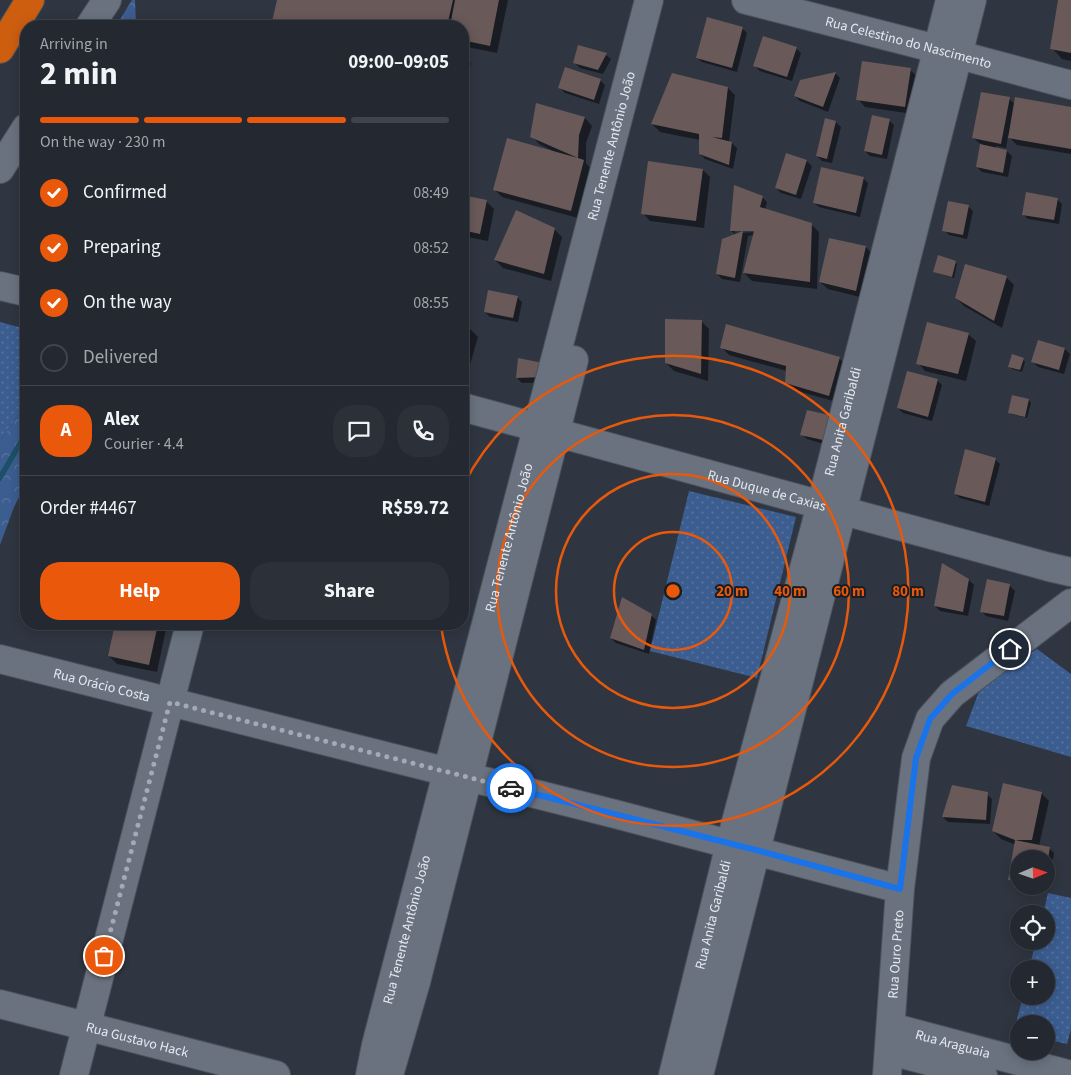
<!DOCTYPE html>
<meta charset="utf-8">
<style>
:root{--surface:#232831;--page:#2b3039;--text:#f1f3f6;--muted:#a3a6ab;--line:#40444d;--accent:#ea580c}
body{margin:0;font-family:"Source Sans 3",sans-serif;background:var(--page);color:var(--text);height:100vh;display:flex;flex-direction:column;font-size:19px;white-space:nowrap}
*{box-sizing:border-box;margin:0}
p{font-size:16px;color:var(--muted)}
.icon{flex:none;width:28px;height:28px;fill:none;stroke:currentColor;stroke-width:2;stroke-linecap:round;stroke-linejoin:round}
.map{position:relative;flex:1;overflow:hidden}
.drawer{position:absolute;left:20px;top:20px;width:449px;height:610px;display:flex;flex-direction:column;background:var(--surface);border-radius:20px;box-shadow:0 2px 12px #0003,0 0 0 1px var(--line)}
.drawer>*{flex:none}
.needle{width:32px;rotate:88deg}
.buttons{position:absolute;left:1010px;top:850px;display:grid;gap:10px}
.buttons a{display:grid;place-items:center;width:45px;height:45px;border-radius:50%;background:var(--surface);box-shadow:0 2px 12px #0003,0 0 0 1px var(--line);font-size:25px}
.pin{position:absolute;display:grid;place-items:center;width:42px;height:42px;color:#fff;margin:-21px;border:2px solid #fff;border-radius:50%;box-shadow:0 1px 5px #0007}
.courier{position:absolute;display:grid;place-items:center;width:50px;height:50px;margin:-25px;border:4px solid #1a73e8;border-radius:50%;background:#fff;color:#222;box-shadow:0 1px 6px #0007}
.head em{font-style:normal;font-weight:700}
.head div{display:flex;flex-direction:column-reverse}
.head{display:flex;align-items:center;justify-content:space-between;height:85px;padding:0 20px}
h1{font-size:32px;font-weight:700;line-height:38px}
.bar{display:grid;grid-template-columns:repeat(4,1fr);gap:8px 5px;align-content:center;height:60px;padding:0 20px}
.bar i{height:6px;border-radius:4px;background:var(--line)}
.bar .on{background:var(--accent)}
.bar p{grid-column:span 4}
.line{display:flex;align-items:center;gap:12px;padding:0 20px;border-top:1px solid var(--line)}
.line div{flex:1}
.round{display:grid;place-items:center;flex:none;width:52px;height:52px;border-radius:20px;background:var(--page)}
ol{padding:0 20px;list-style:none}
li{display:flex;align-items:center;gap:15px;height:55px}
li p{margin-inline-start:auto}
li .icon{padding:5px;border-radius:50%;background:var(--accent);color:#fff;stroke-width:4}
li:last-child{color:var(--muted)}
li i{width:28px;height:28px;border:2px solid var(--line);border-radius:50%}
.cta{display:flex;gap:10px;margin-top:auto;padding:10px 20px}
.cta a{flex:1;height:58px;border-radius:20px;background:var(--accent);color:#fff;font-size:20px;font-weight:700;line-height:58px;text-align:center}
.cta a+a{background:var(--page);color:var(--text)}
.map>svg:first-child{display:block}
.grass{fill:url(#grass-dots)}
.forest{fill:url(#forest-crowns)}
.shadow{fill:#0007;fill-rule:evenodd}
.lines{fill:none;stroke-linecap:round;stroke-linejoin:round}
.stream{stroke:#1c5068;stroke-width:5.5}
.building{fill:#695958}
.minor-casing{stroke:#4c525b;stroke-width:30}
.highway-casing{stroke:#4c525b;stroke-width:30}
.minor{stroke:#6a727f;stroke-width:28}
.highway{stroke:#cd5e10;stroke-width:28}
.done{stroke:#a5aab2;stroke-width:5;stroke-dasharray:0 9}
.route{stroke:#1a73e8;stroke-width:6}
.ring{fill:none;stroke:#e8590c;stroke-width:2.5}
.labels{text-anchor:middle;stroke-width:4;stroke-linejoin:round;paint-order:stroke}
.street-label{font-size:14px;fill:#e4e8ef;stroke:#1a1d22}
.centre{fill:#e8590c;stroke:#1a1d22;stroke-width:2.5}
.ring-label{font-size:15px;text-anchor:middle;font-weight:bold;fill:#e8590c;stroke:#1a1d22;stroke-width:4;stroke-linejoin:round;paint-order:stroke}
</style>
<div class="map">
<svg width="1071" height="1075" viewBox="0 0 1071 1075">
<defs>
<pattern id="grass-dots" width="8" height="8" patternUnits="userSpaceOnUse" patternTransform="scale(1.25)"><rect width="8" height="8" fill="#3b5d90"/><path d="M2 2h.1M6 6h.1" fill="none" stroke="#5774a0" stroke-width="1.8" stroke-linecap="round"/></pattern>
<pattern id="forest-crowns" width="20" height="18" patternUnits="userSpaceOnUse" patternTransform="scale(1.25)"><rect width="20" height="18" fill="#3b5d90"/><path d="M2 6a3 3 0 1 1 6 0M12 15a3 3 0 1 1 6 0" fill="none" stroke="#5774a0"/></pattern>
</defs>
<rect width="100%" height="100%" fill="#2f3641"/>
<path class="grass" d="M 0,322 L 26,329 L 26,404 L 0,441 Z
M 689,491 L 796,517 L 757,678 L 650,651 Z
M 1037,649 L 1071,674 L 1071,757 L 966,726 L 981,686 Z
M 1048,893 L 1071,898 L 1071,1029 L 1067,1044 L 1046,1039 L 1046,1024 L 1019,1024 L 1019,1032 L 1014,1031 L 1023,996 L 1046,996 L 1046,969 L 1029,969 L 1036,941 L 1046,941 L 1046,914 L 1043,914 Z"/>
<path class="forest" d="M 132,0 L 135,0 L 136,26 L 116,26 Z
M 26,404 L 26,484 L 14,507 L 0,545 L 0,441 Z"/>
<path class="shadow" d="M 278,0 L 508,0 L 497,53 L 462,46 L 462,26 L 272,26 Z
M 1060,0 L 1071,0 L 1071,61 L 1062,59 L 1052,48 Z
M 742,28 L 747,33 L 737,72 L 702,62 L 697,58 Z
M 579,47 L 606,55 L 611,59 L 603,74 L 580,68 L 575,63 Z
M 796,48 L 801,53 L 792,81 L 760,71 L 755,66 Z
M 462,55 L 471,63 L 462,98 Z
M 910,70 L 918,77 L 913,114 L 865,107 L 858,99 Z
M 835,73 L 840,78 L 828,112 L 800,101 L 795,96 Z
M 600,80 L 605,85 L 599,104 L 565,93 L 560,88 Z
M 728,88 L 735,95 L 729,142 L 732,143 L 737,148 L 733,169 L 705,159 L 700,154 L 700,140 L 660,132 L 652,124 Z
M 1009,99 L 1015,104 L 1071,108 L 1071,154 L 1017,145 L 1008,136 L 1006,148 L 996,146 L 996,149 L 1007,151 L 1012,156 L 1008,177 L 982,172 L 977,167 L 982,144 L 979,143 L 974,138 Z
M 585,118 L 592,126 L 586,143 L 586,163 L 591,169 L 578,218 L 502,197 L 494,189 L 555,153 L 555,152 L 539,144 L 532,136 Z
M 889,120 L 894,125 L 887,159 L 870,156 L 865,151 Z
M 836,122 L 841,127 L 832,163 L 822,161 L 817,156 Z
M 786,155 L 807,161 L 812,166 L 801,199 L 781,193 L 776,188 Z
M 703,170 L 710,177 L 704,228 L 650,221 L 643,213 Z
M 863,178 L 868,183 L 860,217 L 819,207 L 814,203 Z
M 462,196 L 486,201 L 494,209 L 488,241 L 462,236 Z
M 762,197 L 767,202 L 765,210 L 811,224 L 819,232 L 817,289 L 752,281 L 744,273 L 754,235 L 748,236 L 740,282 L 722,279 L 717,274 L 736,235 L 731,231 ZM 760,229 L 760,232 L 735,233 L 735,230 Z
M 1057,199 L 1062,204 L 1059,224 L 1028,219 L 1023,214 Z
M 968,206 L 973,211 L 967,239 L 949,235 L 944,230 Z
M 554,229 L 562,237 L 551,281 L 503,268 L 495,260 Z
M 866,247 L 873,255 L 864,298 L 828,289 L 820,282 Z
M 955,262 L 957,264 L 954,278 L 937,273 L 935,271 Z
M 1006,277 L 1014,285 L 1002,328 L 964,306 L 956,298 Z
M 517,297 L 522,302 L 518,322 L 490,317 L 485,312 Z
M 701,321 L 709,329 L 708,381 L 674,371 L 666,363 Z
M 462,325 L 470,329 L 478,337 L 464,385 L 462,385 Z
M 968,334 L 976,341 L 966,381 L 925,371 L 918,363 Z
M 721,347 L 839,358 L 847,366 L 837,402 L 794,390 L 786,383 L 787,371 L 729,355 Z
M 1065,349 L 1070,354 L 1064,374 L 1038,367 L 1033,362 Z
M 1023,359 L 1025,362 L 1022,372 L 1012,369 L 1010,366 Z
M 519,360 L 549,382 L 522,383 L 517,378 Z
M 937,380 L 942,385 L 932,421 L 903,413 L 898,408 Z
M 1013,396 L 1029,400 L 1031,403 L 1027,418 L 1011,414 L 1009,412 Z
M 828,416 L 833,421 L 827,445 L 807,439 L 802,434 Z
M 995,459 L 1000,464 L 989,506 L 960,498 L 955,494 Z
M 26,515 L 26,528 L 23,525 Z
M 969,580 L 974,585 L 968,616 L 940,611 L 935,606 Z
M 1010,586 L 1015,591 L 1008,621 L 986,616 L 981,611 Z
M 651,615 L 656,620 L 649,654 L 616,643 L 611,638 Z
M 116,624 L 167,624 L 157,672 L 117,664 L 109,656 Z
M 1041,793 L 1049,801 L 1039,846 L 1049,848 L 1054,853 L 1048,890 L 1026,886 L 1046,886 L 1046,859 L 1019,859 L 1019,885 L 1014,884 L 1010,879 L 1016,845 L 1001,839 L 993,831 Z
M 987,794 L 992,799 L 990,824 L 948,822 L 943,817 Z"/>
<g class="lines">
<path class="stream" d="M 112,25 L 113,26
M 0,478 L 19,445 L 26,436"/>
</g>
<path class="building" d="M 277,0 L 453,0 L 447,26 L 432,26 L 416,22 L 415,26 L 271,26 Z
M 455,0 L 499,0 L 490,46 L 462,40 L 462,26 L 450,26 Z
M 1058,0 L 1071,0 L 1071,53 L 1050,49 Z
M 707,17 L 743,27 L 732,68 L 696,58 Z
M 763,36 L 797,47 L 787,77 L 753,66 Z
M 578,45 L 607,53 L 598,70 L 573,63 Z
M 862,61 L 911,68 L 905,107 L 856,100 Z
M 565,67 L 601,79 L 594,100 L 558,88 Z
M 836,72 L 823,107 L 794,96 L 800,80 Z
M 672,73 L 728,87 L 722,138 L 712,137 L 732,142 L 729,165 L 699,154 L 699,134 L 651,124 Z
M 981,92 L 1010,97 L 1001,144 L 972,138 Z
M 1015,97 L 1071,107 L 1071,149 L 1008,138 Z
M 536,103 L 585,117 L 579,135 L 578,158 L 584,160 L 571,211 L 493,190 L 507,138 L 578,158 L 530,137 Z
M 872,115 L 890,119 L 882,155 L 864,151 Z
M 825,118 L 836,121 L 827,159 L 816,156 Z
M 980,144 L 1007,150 L 1003,173 L 976,167 Z
M 786,153 L 807,160 L 796,195 L 775,188 Z
M 648,161 L 703,169 L 696,221 L 641,214 Z
M 821,167 L 864,177 L 856,213 L 813,203 Z
M 734,185 L 763,196 L 760,207 L 812,223 L 810,282 L 743,273 L 754,231 L 743,231 L 735,278 L 716,274 L 722,239 L 743,231 L 730,231 Z
M 1026,192 L 1058,198 L 1054,220 L 1022,215 Z
M 462,195 L 487,200 L 480,234 L 462,230 Z
M 948,201 L 969,205 L 963,235 L 942,231 Z
M 516,210 L 555,228 L 544,274 L 494,260 Z
M 829,238 L 866,246 L 856,291 L 819,282 Z
M 938,255 L 956,261 L 952,277 L 933,272 Z
M 965,264 L 1007,276 L 994,321 L 955,298 Z
M 488,290 L 518,296 L 513,318 L 484,312 Z
M 665,319 L 702,320 L 701,374 L 665,363 Z
M 927,322 L 969,333 L 958,374 L 916,364 Z
M 462,324 L 470,328 L 463,354 L 462,354 Z
M 726,324 L 840,357 L 829,396 L 785,383 L 786,366 L 720,348 Z
M 1038,340 L 1065,348 L 1059,370 L 1031,362 Z
M 1012,354 L 1024,358 L 1020,370 L 1008,367 Z
M 518,358 L 543,363 L 545,377 L 516,378 Z
M 907,371 L 938,379 L 928,417 L 897,408 Z
M 1012,395 L 1029,399 L 1025,417 L 1008,413 Z
M 807,410 L 829,415 L 823,440 L 800,435 Z
M 965,449 L 996,458 L 985,502 L 954,494 Z
M 942,563 L 969,579 L 963,612 L 934,606 Z
M 987,579 L 1010,584 L 1004,616 L 980,612 Z
M 622,597 L 652,614 L 644,650 L 610,638 Z
M 115,624 L 158,624 L 149,665 L 108,656 Z
M 1003,783 L 1042,792 L 1032,840 L 1015,840 L 992,831 Z
M 952,785 L 988,792 L 986,820 L 942,817 Z
M 1015,840 L 1050,847 L 1048,859 L 1019,859 L 1019,881 L 1008,880 Z"/>
<g class="lines">
<defs>
<g id="minor">
<path id="s1" d="M 746,0 L 937,49 L 1071,85"/>
<path d="M 90,26 L 107,0"/>
<path d="M 0,169 L 26,128"/>
<path d="M 0,286 L 26,292"/>
<path id="s2" d="M 462,407 L 1049,567 L 1071,572"/>
<path id="s3" d="M 0,659 L 615,814 L 900,889"/>
<path id="s4" d="M 0,1004 L 276,1075"/>
<path id="s5" d="M 891,1027 L 1071,1075"/>
<path d="M 890,1051 L 983,1075"/>
<path d="M 74,1075 L 190,624"/>
<path id="s6" d="M 370,1075 L 376,1045 L 649,0"/>
<path d="M 389,1075 L 416,982 L 574,360"/>
<path id="s7" d="M 673,1075 L 730,844 L 821,505 L 950,0"/>
<path d="M 699,1075 L 972,0"/>
<path id="s8" d="M 887,1075 L 900,889 L 916,758 L 930,719 L 952,694 L 1071,603"/>
</g>
<path id="highway" d="M 0,49 L 30,0"/>
</defs>
<use href="#minor" class="minor-casing"/>
<use href="#highway" class="highway-casing"/>
<use href="#minor" class="minor"/>
<use href="#highway" class="highway"/>
</g>
<g class="lines">
<path class="done" d="M 104,956 L 170,702 L 511,788"/>
<path class="route" d="M 511,788 L 756,850 L 900,889 L 916,758 L 930,719 L 952,694 L 1010,649"/>
</g>
<g class="ring">
<circle cx="673" cy="591" r="59"/>
<circle cx="673" cy="591" r="117"/>
<circle cx="673" cy="591" r="176"/>
<path d="M463 486A235 235 0 1 1 441 626"/>
</g>
<g class="labels">
<g class="street-label">
<text dy="5" stroke="none"><textPath href="#s1" startOffset="168">Rua Celestino do Nascimento</textPath></text>
<text dy="5" stroke="none"><textPath href="#s6" startOffset="960">Rua Tenente Antônio João</textPath></text>
<text dy="5" stroke="none"><textPath href="#s7" startOffset="675">Rua Anita Garibaldi</textPath></text>
<text dy="5" stroke="none"><textPath href="#s2" startOffset="316">Rua Duque de Caxias</textPath></text>
<text dy="5" stroke="none"><textPath href="#s6" startOffset="555">Rua Tenente Antônio João</textPath></text>
<text dy="5" stroke="none"><textPath href="#s3" startOffset="105">Rua Orácio Costa</textPath></text>
<text dy="5" stroke="none"><textPath href="#s7" startOffset="165">Rua Anita Garibaldi</textPath></text>
<text dy="5" stroke="none"><textPath href="#s6" startOffset="150">Rua Tenente Antônio João</textPath></text>
<text dy="5" stroke="none"><textPath href="#s8" startOffset="121">Rua Ouro Preto</textPath></text>
<text dy="5" stroke="none"><textPath href="#s4" startOffset="142">Rua Gustavo Hack</textPath></text>
<text dy="5" stroke="none"><textPath href="#s5" startOffset="64">Rua Araguaia</textPath></text>
</g>
</g>
<circle cx="673" cy="591" r="8" class="centre"/>
<g class="ring-label">
<text x="732" y="596">20 m</text>
<text x="790" y="596">40 m</text>
<text x="849" y="596">60 m</text>
<text x="908" y="596">80 m</text>
</g>
</svg>
<div class="buttons">
<a><svg class="needle" viewBox="-14 -14 28 28"><path d="M0-13l5 13h-10z" fill="#e53935"/><path d="M0 13l5-13h-10z" fill="#a3a6ab"/></svg></a>
<a><svg class="icon" aria-label="locate" viewBox="0 0 24 24"><circle cx="12" cy="12" r="6"/><path d="M12 2v4M12 18v4M2 12h4M18 12h4"/></svg></a>
<a>+</a>
<a>−</a>
</div>
<div class="pin" style="left:104px;top:956px;background:#ea580c"><svg class="icon" aria-label="bag" viewBox="0 0 24 24"><path d="M5 8h14l-1 12H6zM9 8a3 3 0 0 1 6 0"/></svg></div>
<div class="pin" style="left:1010px;top:649px;background:#1f2937"><svg class="icon" aria-label="home" viewBox="0 0 24 24"><path d="M3 11l9-7 9 7M6 9v11h12V9"/></svg></div>
<div class="courier" style="left:511px;top:788px"><svg class="icon" aria-label="car" viewBox="0 0 24 24"><path d="M5 17H2v-5l4-1 3-4h7l3 4 3 1v5h-3M9 17h6M6 11h13"/><circle cx="7" cy="17" r="2"/><circle cx="17" cy="17" r="2"/></svg></div>
<section class="drawer">
<div class="head"><div><h1>2 min</h1><p>Arriving in</p></div><em>09:00–09:05</em></div>
<div class="bar"><i class="on"></i><i class="on"></i><i class="on"></i><i></i><p>On the way · 230 m</p></div>
<ol>
<li><svg class="icon" aria-label="check" viewBox="0 0 24 24"><path d="M5 12l5 5 9-10"/></svg>Confirmed<p>08:49</p></li>
<li><svg class="icon" aria-label="check" viewBox="0 0 24 24"><path d="M5 12l5 5 9-10"/></svg>Preparing<p>08:52</p></li>
<li><svg class="icon" aria-label="check" viewBox="0 0 24 24"><path d="M5 12l5 5 9-10"/></svg>On the way<p>08:55</p></li>
<li><i></i>Delivered</li>
</ol>
<div class="line" style="height:90px"><b class="round" style="background:var(--accent);color:#fff">A</b><div><b>Alex</b><p>Courier · 4.4</p></div><a class="round"><svg class="icon" aria-label="chat" viewBox="0 0 24 24"><path d="M4 5h16v11H9l-5 4z"/></svg></a><a class="round"><svg class="icon" aria-label="phone" viewBox="0 0 24 24"><path d="M5 4h4l2 5-3 2q2 4 5 5l2-3 5 2v4C11 20 4 13 5 4z"/></svg></a></div>
<div class="line" style="height:65px"><div>Order #4467</div><b>R$59.72</b></div>
<div class="cta"><a>Help</a><a>Share</a></div>
</section>
</div>
